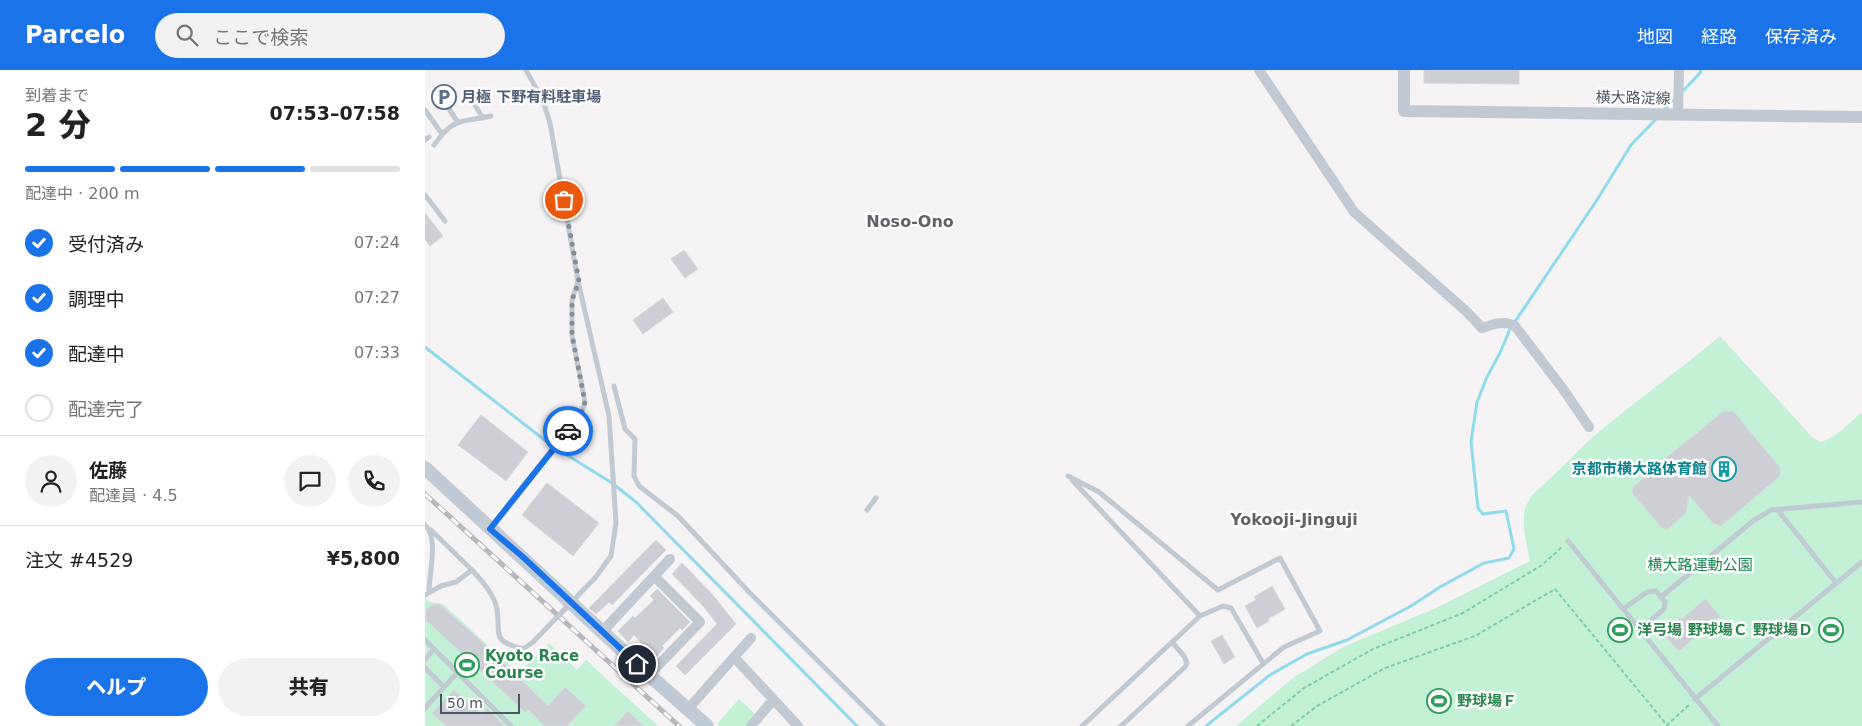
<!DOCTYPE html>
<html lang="ja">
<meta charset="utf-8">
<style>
:root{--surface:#fff;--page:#f2f2f2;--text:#222;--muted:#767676;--line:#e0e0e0;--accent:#1a73e8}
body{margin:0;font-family:"DejaVu Sans","Noto Sans JP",sans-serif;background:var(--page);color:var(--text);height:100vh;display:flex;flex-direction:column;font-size:19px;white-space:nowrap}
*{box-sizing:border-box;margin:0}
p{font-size:16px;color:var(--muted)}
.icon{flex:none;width:28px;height:28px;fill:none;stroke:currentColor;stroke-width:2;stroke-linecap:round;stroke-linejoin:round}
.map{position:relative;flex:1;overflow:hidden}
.details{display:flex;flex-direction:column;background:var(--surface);width:425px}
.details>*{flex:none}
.scale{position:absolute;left:15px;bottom:12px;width:80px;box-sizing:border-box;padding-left:5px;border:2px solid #4a5661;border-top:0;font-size:14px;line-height:18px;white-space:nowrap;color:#4a5661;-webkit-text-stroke:4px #fff;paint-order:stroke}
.pin{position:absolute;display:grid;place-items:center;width:42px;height:42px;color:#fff;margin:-21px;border:2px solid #fff;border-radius:50%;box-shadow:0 1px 5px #0007}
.courier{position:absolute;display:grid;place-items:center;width:50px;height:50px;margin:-25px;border:4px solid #1a73e8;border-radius:50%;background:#fff;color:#222;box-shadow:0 1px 6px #0007}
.head em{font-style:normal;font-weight:800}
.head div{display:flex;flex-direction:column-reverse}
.head{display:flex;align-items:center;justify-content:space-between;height:85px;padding:0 25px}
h1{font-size:32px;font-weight:800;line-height:38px}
.bar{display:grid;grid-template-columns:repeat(4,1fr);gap:8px 5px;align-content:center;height:60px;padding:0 25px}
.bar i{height:6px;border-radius:4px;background:var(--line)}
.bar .active{background:var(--accent)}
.bar p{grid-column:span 4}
.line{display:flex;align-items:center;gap:12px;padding:0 25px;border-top:1px solid var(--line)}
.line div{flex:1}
.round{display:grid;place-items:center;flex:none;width:52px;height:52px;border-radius:26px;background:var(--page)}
ol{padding:0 25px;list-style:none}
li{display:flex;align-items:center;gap:15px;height:55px}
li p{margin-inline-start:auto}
li .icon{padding:5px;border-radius:50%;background:var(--accent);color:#fff;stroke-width:4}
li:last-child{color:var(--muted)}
li i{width:28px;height:28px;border:2px solid var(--line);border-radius:50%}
.action{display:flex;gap:10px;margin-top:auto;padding:10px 25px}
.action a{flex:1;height:58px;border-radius:30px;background:var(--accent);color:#fff;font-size:20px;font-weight:800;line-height:58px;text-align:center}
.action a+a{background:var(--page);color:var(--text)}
header{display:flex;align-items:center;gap:30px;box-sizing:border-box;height:70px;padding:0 25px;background:var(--accent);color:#fff}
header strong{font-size:24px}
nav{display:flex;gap:28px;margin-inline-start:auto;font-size:18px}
.search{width:350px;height:45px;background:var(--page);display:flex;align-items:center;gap:12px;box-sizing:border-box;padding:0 18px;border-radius:28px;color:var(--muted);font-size:19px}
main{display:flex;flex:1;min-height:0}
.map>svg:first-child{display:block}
.green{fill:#c3f1d5}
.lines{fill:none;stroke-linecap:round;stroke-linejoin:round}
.stream{stroke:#90daee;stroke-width:3}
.building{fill:#cdcfd5;stroke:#d7d9de}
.path{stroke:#7ad0a6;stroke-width:2;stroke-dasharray:4 2.5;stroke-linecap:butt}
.service{stroke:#c1cad2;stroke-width:5}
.minor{stroke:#c1cad2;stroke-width:10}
.tertiary{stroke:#c1cad2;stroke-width:12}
.secondary{stroke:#c1cbd6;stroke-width:14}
.rail-casing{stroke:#b5b8bd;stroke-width:5}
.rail{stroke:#fff;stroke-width:3;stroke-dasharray:9;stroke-linecap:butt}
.service-bridge{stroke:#c1cad2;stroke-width:5}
.done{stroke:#868d94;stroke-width:5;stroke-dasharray:0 9}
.route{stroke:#1a73e8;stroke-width:6}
.labels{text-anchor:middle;stroke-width:5;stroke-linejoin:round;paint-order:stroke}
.service-label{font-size:15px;font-weight:bold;fill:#4e5e75;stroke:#fff;text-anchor:start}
.street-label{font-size:15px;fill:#4a5661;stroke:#fff}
.culture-label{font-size:15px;font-weight:bold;fill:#0d838f;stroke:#fff;text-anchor:end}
.park-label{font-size:15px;fill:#17864f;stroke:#fff}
.leisure-label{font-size:15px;font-weight:bold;fill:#27864d;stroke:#fff;text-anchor:start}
.neighbourhood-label{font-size:16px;font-weight:bold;fill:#5f6368;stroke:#fff}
</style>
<header>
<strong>Parcelo</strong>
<div class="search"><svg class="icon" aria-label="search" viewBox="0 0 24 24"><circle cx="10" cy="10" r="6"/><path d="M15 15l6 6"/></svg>ここで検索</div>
<nav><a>地図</a><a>経路</a><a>保存済み</a></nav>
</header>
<main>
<section class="details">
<div class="head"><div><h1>2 分</h1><p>到着まで</p></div><em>07:53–07:58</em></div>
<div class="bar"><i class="active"></i><i class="active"></i><i class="active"></i><i></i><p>配達中 · 200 m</p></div>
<ol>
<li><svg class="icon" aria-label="check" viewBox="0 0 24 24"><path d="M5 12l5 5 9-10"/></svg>受付済み<p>07:24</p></li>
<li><svg class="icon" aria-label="check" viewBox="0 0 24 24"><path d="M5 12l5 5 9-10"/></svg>調理中<p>07:27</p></li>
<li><svg class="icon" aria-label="check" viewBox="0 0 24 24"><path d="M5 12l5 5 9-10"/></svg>配達中<p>07:33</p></li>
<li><i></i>配達完了</li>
</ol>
<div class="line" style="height:90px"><a class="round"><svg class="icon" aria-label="person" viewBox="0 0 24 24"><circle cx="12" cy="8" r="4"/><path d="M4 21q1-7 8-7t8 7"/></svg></a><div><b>佐藤</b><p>配達員 · 4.5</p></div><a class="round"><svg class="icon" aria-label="chat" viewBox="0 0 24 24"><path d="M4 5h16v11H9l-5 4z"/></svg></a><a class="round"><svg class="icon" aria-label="phone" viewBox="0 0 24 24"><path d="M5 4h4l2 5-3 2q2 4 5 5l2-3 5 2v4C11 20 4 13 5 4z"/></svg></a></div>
<div class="line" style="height:65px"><div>注文 #4529</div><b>¥5,800</b></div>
<div class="action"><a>ヘルプ</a><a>共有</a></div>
</section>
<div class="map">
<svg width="1437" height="656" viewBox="0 0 1437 656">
<rect width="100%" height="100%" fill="#f5f3f3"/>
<path class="green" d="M 1295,266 L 1387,367 L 1396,372 C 1416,365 1421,354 1437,343 L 1437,656 L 811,656 L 868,608 L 918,577 L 1011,538 L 1105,491 C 1102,474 1095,452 1101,436 C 1102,432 1105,431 1106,426 C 1127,408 1146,387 1167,368 C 1208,332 1253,302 1295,266 Z
M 0,527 L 4,532 L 18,534 L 93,603 L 124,573 L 152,600 L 161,590 L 233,656 L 0,656 Z
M 314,629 L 332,646 L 324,656 L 294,656 L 292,654 Z"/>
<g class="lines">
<path class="stream" d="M 1257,22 L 1275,3 L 1276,0
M 1239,40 L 1251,28
M 0,277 L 126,375 L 187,413 L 211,432 L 432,656
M 781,656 L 845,605 L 882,584 L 922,570 L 986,536 L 1015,517 L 1059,493 L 1084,488 L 1089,479 L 1081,441 L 1058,444 L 1053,438 L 1046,372 L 1052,332 L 1062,307 L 1075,283 L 1085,259 L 1170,133 L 1206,75 L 1232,48"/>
</g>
<path class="building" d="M 999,0 L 1094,0 L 1094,14 L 999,13 Z
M 0,143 L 18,166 L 5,176 L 0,169 Z
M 259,180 L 273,199 L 260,208 L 246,189 Z
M 238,228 L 248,242 L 218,264 L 208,250 Z
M 1299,341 L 1309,342 L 1356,399 L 1354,407 L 1296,456 L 1289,454 L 1264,425 L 1261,443 L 1243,459 L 1237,458 L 1207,423 L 1208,417 L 1227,401 L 1239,402 L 1241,388 Z
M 56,345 L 103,382 L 81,411 L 33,375 Z
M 122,413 L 174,453 L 148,486 L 97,445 Z
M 231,470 L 241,480 L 187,535 L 184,532 L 171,544 L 164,538 Z
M 257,493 L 287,524 L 311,554 L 260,605 L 251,596 L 292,554 L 279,537 L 247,504 Z
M 847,516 L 860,539 L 843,549 L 844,551 L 832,558 L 820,536 L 831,530 L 829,527 Z
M 232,519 L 265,552 L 257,560 L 255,558 L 237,576 L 239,578 L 225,594 L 215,583 L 221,578 L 209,565 L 203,572 L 193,561 L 208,546 L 210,548 L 229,530 L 225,526 Z
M 1280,529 L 1295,546 L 1254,581 L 1237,563 L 1256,547 L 1257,549 Z
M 14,534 L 56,571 L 123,636 L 140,617 L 161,636 L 142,656 L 120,656 L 102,639 L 100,642 L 2,551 L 0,546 L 1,540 L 7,535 Z
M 797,565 L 810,587 L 799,594 L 786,571 Z
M 29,620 L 56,645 L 62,638 L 80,656 L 21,656 L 7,643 Z
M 203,641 L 219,656 L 189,656 Z"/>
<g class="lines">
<path class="path" d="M 832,656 L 879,618 L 948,579 L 1038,543 L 1117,495 L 1138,476
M 866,656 L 892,636 L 960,598 L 1050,566 L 1130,519 L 1242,655 L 1264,635"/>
<path class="service" d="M 101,0 L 118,31 L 125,53 L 153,211 L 184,346 L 191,453 L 186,486 L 170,508
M 42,23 L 58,48
M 22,36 L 32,51
M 0,40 L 17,64
M 0,70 L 4,67
M 9,75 C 30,46 35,53 66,46
M 0,125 L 20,151
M 189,316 L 200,359 L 210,369 L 209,406 L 214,416 L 253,446 L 324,522 L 458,656
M 643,406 L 674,422 L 793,520 L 855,488 L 895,561 L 859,577 L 763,656
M 647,410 L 775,546
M 1352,439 L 1411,513
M 442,440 L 451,428
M 0,455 C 14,468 4,503 4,522
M 65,458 L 157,341 L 160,332 L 147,265 L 147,230 L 153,211
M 6,460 L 47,500
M 1143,471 L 1293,656
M 0,525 L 16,516 L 31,512 L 47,500 C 57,511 69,524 72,539 C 76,565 65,570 98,579 L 108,572
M 1236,527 L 1328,451 L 1346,440 L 1437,432
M 1198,539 L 1222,522 L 1231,521 L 1240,532 L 1239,539 L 1215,560
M 0,570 L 86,656
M 0,590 L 9,579
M 0,598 L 19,617
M 1270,629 L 1437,492
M 0,638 L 32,603
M 657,656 L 775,546 L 798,536 L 806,538 L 838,593
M 696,656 L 760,597 L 762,593 L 759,586 L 747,572"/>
<path class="minor" d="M 834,0 L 929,142 L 1042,242 L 1057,258 C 1068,254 1079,250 1090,256 L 1138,319 L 1164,357
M 1253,45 L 1254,0
M 177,562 L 245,489
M 309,587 L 373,656
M 224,605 L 275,552 L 229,506
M 263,639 L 326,568
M 326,656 L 348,630"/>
<path class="tertiary" d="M 979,0 L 979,41 L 1437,47"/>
<path class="secondary" d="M 0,398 L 224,605 L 282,656"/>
<defs>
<path id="rail" d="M 0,424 L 254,656"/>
</defs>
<use href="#rail" class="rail-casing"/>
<use href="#rail" class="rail"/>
<path class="service-bridge" d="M 108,572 L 170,508"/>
</g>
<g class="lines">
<path class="done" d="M 139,130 L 154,211 L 147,230 L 147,265 L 160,332 L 157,341 L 143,361"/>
<path class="route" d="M 143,361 L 65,459 L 98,487 L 212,594"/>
</g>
<defs>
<symbol id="parking-ring" viewBox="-11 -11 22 22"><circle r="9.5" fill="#fff" stroke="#5c6f8a" stroke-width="1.5"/><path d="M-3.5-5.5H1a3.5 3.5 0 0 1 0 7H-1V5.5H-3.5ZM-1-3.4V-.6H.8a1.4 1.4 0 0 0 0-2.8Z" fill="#5c6f8a"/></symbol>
<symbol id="building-ring" viewBox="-11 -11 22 22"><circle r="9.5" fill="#fff" stroke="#0f9aa8" stroke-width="1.5"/><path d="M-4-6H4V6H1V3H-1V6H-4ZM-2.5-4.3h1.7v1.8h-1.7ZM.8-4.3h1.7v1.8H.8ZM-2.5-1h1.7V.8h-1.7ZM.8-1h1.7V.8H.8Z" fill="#0f9aa8"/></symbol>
<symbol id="stadium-ring" viewBox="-11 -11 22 22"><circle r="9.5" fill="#fff" stroke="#2e9e5b" stroke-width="1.5"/><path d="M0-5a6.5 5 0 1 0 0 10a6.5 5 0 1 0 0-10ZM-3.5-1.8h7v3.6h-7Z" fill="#2e9e5b"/></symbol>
</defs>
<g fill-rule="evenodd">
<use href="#parking-ring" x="5" y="13" width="28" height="28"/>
<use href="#building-ring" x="1285" y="385" width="28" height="28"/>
<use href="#stadium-ring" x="1181" y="546" width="28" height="28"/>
<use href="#stadium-ring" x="1392" y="546" width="28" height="28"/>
<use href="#stadium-ring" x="28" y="581" width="28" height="28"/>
<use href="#stadium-ring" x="1000" y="617" width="28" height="28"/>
</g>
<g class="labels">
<g class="service-label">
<text x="36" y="32">月極 下野有料駐車場</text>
</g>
<g class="street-label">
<text transform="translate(1208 28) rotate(1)" y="5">横大路淀線</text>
</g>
<g class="culture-label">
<text x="1282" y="404">京都市横大路体育館</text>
</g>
<g class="park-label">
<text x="1275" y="500">横大路運動公園</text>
</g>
<g class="leisure-label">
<text x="1212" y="565">洋弓場</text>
<text x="1388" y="565" text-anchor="end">野球場Ｃ 野球場Ｄ</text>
<text x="60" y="591">Kyoto Race<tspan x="60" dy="17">Course</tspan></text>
<text x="1032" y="636">野球場Ｆ</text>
</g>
<g class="neighbourhood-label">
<text x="485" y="157">Noso-Ono</text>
<text x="869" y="455">Yokooji-Jinguji</text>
</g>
</g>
</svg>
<div class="scale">50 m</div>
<div class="pin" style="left:139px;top:130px;background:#ea580c"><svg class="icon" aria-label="bag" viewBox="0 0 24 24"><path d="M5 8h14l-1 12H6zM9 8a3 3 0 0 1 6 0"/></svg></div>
<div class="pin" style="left:212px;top:594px;background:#1f2937"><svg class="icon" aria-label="home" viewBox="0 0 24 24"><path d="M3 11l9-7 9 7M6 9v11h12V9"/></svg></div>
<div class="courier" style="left:143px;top:361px"><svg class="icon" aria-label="car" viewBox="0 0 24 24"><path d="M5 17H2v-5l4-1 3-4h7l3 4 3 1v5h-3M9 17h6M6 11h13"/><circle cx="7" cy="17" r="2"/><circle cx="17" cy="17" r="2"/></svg></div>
</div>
</main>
